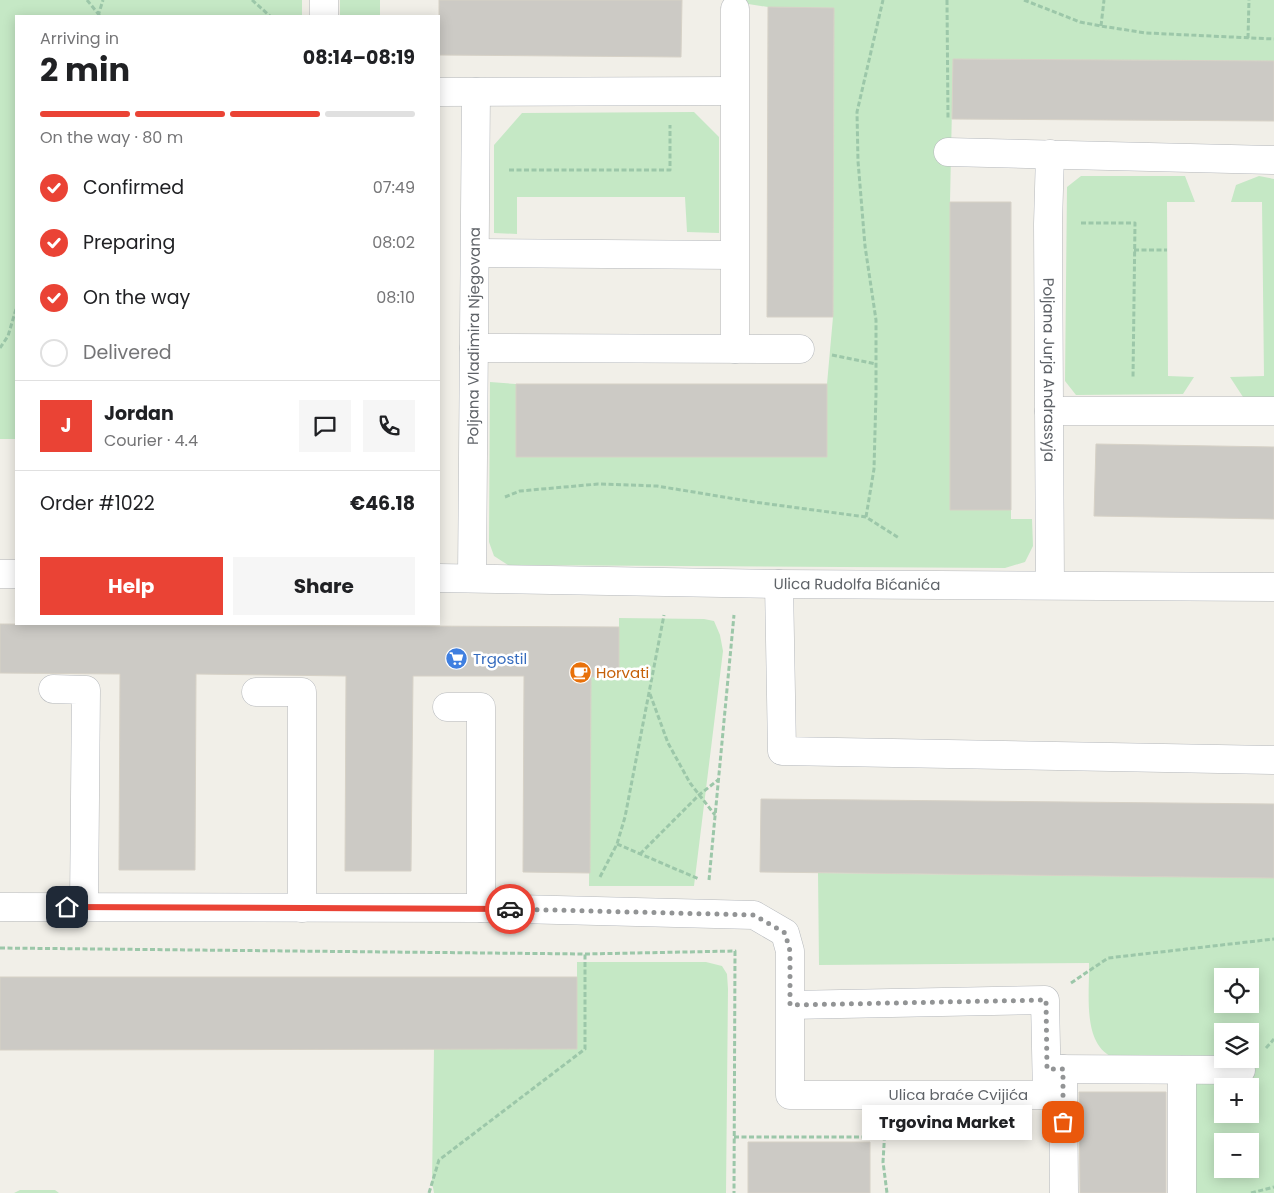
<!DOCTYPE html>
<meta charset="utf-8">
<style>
:root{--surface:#fff;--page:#f6f6f6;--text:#202124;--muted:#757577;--line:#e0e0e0;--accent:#ea4335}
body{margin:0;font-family:Poppins,sans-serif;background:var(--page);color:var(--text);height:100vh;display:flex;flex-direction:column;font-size:19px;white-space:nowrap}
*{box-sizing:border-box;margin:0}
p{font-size:16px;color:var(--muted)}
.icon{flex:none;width:28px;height:28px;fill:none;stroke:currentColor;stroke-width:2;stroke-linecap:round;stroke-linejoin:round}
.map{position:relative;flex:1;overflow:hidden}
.sheet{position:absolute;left:15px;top:15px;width:425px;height:610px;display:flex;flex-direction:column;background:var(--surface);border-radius:0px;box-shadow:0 2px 12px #0003}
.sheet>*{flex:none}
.buttons{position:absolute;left:1214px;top:968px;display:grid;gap:10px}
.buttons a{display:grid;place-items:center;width:45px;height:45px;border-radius:0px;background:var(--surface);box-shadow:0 2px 12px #0003;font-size:25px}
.pin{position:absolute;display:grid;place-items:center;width:42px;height:42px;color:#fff;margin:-21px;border-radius:10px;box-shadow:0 2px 8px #0006}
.courier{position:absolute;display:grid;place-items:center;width:50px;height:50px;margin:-25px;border:4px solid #ea4335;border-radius:50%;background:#fff;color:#222;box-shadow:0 1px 6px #0007}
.bubble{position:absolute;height:35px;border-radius:0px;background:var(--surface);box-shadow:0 2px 12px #0003;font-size:16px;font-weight:700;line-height:35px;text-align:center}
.overview em{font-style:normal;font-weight:700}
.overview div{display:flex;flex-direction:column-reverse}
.overview{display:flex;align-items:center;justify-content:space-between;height:85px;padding:0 25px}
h1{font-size:32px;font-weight:700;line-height:38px}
.bar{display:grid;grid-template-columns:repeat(4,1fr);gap:8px 5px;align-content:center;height:60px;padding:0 25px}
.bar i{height:6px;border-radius:4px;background:var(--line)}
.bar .selected{background:var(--accent)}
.bar p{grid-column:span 4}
.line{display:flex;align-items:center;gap:12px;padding:0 25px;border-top:1px solid var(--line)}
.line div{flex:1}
.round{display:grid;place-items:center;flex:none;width:52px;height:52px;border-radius:0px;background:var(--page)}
ol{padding:0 25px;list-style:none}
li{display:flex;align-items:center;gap:15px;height:55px}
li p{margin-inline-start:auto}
li .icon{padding:5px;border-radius:50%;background:var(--accent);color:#fff;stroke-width:4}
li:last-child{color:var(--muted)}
li i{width:28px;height:28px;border:2px solid var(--line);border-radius:50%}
.button{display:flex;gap:10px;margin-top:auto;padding:10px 25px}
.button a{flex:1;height:58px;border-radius:0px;background:var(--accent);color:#fff;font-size:20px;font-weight:700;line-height:58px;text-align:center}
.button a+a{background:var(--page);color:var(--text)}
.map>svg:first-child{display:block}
.green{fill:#c5e8c5;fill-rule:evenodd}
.building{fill:#cccac5;stroke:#d6d1c6}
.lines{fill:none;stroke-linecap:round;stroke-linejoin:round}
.minor-casing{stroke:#b5b8bc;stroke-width:29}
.path{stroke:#9cc7a9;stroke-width:3;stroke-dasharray:5 2.5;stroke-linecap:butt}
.minor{stroke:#fff;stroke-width:28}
.done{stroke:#929495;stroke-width:5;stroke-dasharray:0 9}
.route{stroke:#ea4335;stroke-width:6}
.labels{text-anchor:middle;stroke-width:5;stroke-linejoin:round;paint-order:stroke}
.street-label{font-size:15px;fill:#5f6368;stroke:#fff}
.shop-label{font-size:15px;fill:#366cbe;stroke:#fff;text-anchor:start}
.food-label{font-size:15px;fill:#c56008;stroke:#fff;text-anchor:start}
</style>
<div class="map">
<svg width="1274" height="1193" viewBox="0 0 1274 1193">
<rect width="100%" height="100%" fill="#f1efe8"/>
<path class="green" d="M 0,0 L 302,0 L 302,16 L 16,16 L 16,439 L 0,439 Z
M 340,0 L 380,0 L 380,16 L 340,16 Z
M 723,0 L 1274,0 L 1274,61 L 953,59 L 950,202 L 950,509 L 1011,510 L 1011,519 L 1032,519 L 1033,546 L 1025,562 L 1005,568 L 508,565 L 494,556 L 489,542 L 490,382 L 516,384 L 516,457 L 827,457 L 827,384 L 833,317 L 834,8 L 768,7 Z
M 694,112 L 719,137 L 719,233 L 687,232 L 685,197 L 517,197 L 517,234 L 494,233 L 494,145 L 522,113 Z
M 1081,176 L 1185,176 L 1195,202 L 1167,202 L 1168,376 L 1194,377 L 1183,394 L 1076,395 L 1065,381 L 1067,187 Z
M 1259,176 L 1274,179 L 1274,400 L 1262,402 L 1243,397 L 1230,377 L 1264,376 L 1262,202 L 1231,202 L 1236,185 Z
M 619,618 L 704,619 L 714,621 L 720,635 L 723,651 L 694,886 L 589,886 L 591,677 L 619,677 Z
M 818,873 L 1274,878 L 1274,1193 L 1173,1193 L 1169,1058 C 1159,1058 1122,1060 1115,1058 C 1081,1046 1090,992 1089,963 L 819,965 ZM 1222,976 L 1250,976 L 1250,1004 L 1222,1004 ZM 1222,1031 L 1250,1031 L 1250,1059 L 1222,1059 ZM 1222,1086 L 1250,1086 L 1250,1114 L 1222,1114 ZM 1222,1141 L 1250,1141 L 1250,1169 L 1222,1169 Z
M 577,962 L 706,962 L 722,966 L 727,974 L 728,989 L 726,1193 L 434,1193 L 432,1182 L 434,1049 L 577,1049 Z
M 20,1190 L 55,1190 L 59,1193 L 14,1193 Z"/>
<path class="building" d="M 439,0 L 682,0 L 681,57 L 439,55 Z
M 768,7 L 834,8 L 833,317 L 767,317 Z
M 953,59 L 1274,61 L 1274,121 L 952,119 Z
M 950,202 L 1011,202 L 1011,510 L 950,510 Z
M 516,384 L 827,384 L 827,457 L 516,457 Z
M 1096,444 L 1274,447 L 1274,519 L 1094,516 Z
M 0,624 L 619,627 L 619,677 L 591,677 L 590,873 L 523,872 L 524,676 L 413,676 L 411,871 L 345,871 L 346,676 L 196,674 L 195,870 L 119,870 L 120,674 L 0,673 Z
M 761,799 L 1274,804 L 1274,878 L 760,872 Z
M 0,977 L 577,977 L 577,1049 L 0,1050 Z
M 1079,1092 L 1166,1092 L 1166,1193 L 1080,1193 Z
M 748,1142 L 870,1142 L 870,1193 L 748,1193 Z"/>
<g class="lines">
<defs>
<g id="minor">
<path d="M 324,16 L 324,0"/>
<path d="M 439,92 L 734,91"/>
<path d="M 948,152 L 1274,160"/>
<path id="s1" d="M 1050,154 L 1048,224 L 1050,585"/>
<path d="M 476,253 L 734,255"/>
<path d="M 474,348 L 800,349"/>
<path d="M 735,349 L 735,9"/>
<path d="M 1049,411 L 1274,411"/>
<path d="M 0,574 L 16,574"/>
<path id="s2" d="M 439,578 L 779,584 L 1274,587"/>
<path id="s3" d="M 472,578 L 476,92"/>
<path d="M 779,584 L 782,751 L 1274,760"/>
<path d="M 53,689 L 86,690 L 84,906"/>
<path d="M 256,692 L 302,692 L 302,908"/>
<path d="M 447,707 L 481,707 L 481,908"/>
<path id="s4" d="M 0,907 L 481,908 L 754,915 L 785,933 L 790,951 L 790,1095 L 1047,1095 L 1045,1000 L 790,1005"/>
<path d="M 1047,1069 L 1241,1070"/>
<path d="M 1063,1069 L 1064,1193"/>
<path d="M 1182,1070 L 1182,1193"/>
</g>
</defs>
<use href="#minor" class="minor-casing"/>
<path class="path" d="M 87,0 L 100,16
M 252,0 L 270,16
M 947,0 L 948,119
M 1024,0 L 1080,22 L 1101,26 L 1146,33 L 1274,39
M 98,16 L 103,0
M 1101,26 L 1104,0
M 1248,38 L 1249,0
M 509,170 L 670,170 L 670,125
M 1081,223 L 1135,223 L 1133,378
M 1134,250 L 1167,250
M 0,348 L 8,336 L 16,309
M 832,355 L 876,364
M 505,497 L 520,491 L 598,484 L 657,486 L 754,502 L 866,517 L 899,538
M 866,517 L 874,469 L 876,394 L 876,320 L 865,246 L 858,161 L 857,112 L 883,0
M 650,694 L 668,743 L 690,783 L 715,815
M 617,844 L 699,879
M 640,854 L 699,795 L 718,780
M 600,877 L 617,844 L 625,817 L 664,615
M 709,880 L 734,615
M 0,948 L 585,954 L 735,951 L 734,1193
M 1071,983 L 1108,958 L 1274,939
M 1266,1048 L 1274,1039
M 885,1128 L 883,1162 L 887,1193
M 734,1137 L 885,1137
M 429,1193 L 439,1160 L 585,1049 L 585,954
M 1251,1193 L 1274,1187"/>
<use href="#minor" class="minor"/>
</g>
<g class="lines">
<path class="done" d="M 510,909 L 754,915 L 785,933 L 790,951 L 790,1005 L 1046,1000 L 1047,1069 L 1063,1069 L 1063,1122"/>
<path class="route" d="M 67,907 L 510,909"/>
</g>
<defs>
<symbol id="supermarket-disc" viewBox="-11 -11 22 22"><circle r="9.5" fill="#3f7fe0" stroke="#fff"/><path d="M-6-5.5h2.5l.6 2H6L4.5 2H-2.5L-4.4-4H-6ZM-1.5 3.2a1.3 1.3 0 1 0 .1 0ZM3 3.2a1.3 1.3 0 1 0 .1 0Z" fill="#fff"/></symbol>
<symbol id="cafe-disc" viewBox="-11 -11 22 22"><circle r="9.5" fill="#e8710a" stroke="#fff"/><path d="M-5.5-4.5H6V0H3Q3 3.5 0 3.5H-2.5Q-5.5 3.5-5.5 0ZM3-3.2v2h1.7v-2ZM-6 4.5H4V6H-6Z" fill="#fff"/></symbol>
</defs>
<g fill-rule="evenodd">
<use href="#supermarket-disc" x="444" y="646" width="25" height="25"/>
<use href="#cafe-disc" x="568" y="660" width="25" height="25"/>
</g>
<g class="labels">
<g class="street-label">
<text dy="5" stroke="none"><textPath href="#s3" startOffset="242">Poljana Vladimira Njegovana</textPath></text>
<text dy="5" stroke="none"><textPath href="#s1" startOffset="216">Poljana Jurja Andrassyja</textPath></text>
<text dy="5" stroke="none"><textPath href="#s2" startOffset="418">Ulica Rudolfa Bićanića</textPath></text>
<text dy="5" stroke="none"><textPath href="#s4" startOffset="1121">Ulica braće Cvijića</textPath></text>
</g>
<g class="shop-label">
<text x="473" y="664">Trgostil</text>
</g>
<g class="food-label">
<text x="596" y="678">Horvati</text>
</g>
</g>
</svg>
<div class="buttons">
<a><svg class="icon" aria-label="locate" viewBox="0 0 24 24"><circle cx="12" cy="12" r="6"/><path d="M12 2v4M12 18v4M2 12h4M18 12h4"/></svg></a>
<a><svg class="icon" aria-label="layers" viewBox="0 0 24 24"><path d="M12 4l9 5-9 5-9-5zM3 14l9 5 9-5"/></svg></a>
<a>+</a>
<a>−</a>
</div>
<div class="pin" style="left:1063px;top:1122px;background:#ea580c"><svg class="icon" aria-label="bag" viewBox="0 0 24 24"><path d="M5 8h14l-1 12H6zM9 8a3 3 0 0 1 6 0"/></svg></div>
<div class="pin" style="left:67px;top:907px;background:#1f2937"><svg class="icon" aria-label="home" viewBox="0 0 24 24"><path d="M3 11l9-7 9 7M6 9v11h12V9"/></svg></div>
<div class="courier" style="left:510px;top:909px"><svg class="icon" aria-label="car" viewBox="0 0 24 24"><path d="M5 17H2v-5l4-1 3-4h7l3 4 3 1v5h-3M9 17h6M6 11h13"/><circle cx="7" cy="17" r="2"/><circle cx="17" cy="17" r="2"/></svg></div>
<div class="bubble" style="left:862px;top:1105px;width:170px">Trgovina Market</div>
<section class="sheet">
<div class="overview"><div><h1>2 min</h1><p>Arriving in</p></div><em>08:14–08:19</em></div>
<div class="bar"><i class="selected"></i><i class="selected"></i><i class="selected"></i><i></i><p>On the way · 80 m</p></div>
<ol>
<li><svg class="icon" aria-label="check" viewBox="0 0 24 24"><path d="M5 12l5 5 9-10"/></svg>Confirmed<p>07:49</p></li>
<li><svg class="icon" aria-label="check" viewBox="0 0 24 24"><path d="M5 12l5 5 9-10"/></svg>Preparing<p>08:02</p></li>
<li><svg class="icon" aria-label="check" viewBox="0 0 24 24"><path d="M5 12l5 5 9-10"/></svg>On the way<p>08:10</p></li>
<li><i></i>Delivered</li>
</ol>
<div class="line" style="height:90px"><b class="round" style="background:var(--accent);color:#fff">J</b><div><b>Jordan</b><p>Courier · 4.4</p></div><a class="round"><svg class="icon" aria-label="chat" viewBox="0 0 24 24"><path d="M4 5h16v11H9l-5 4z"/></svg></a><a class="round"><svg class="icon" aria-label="phone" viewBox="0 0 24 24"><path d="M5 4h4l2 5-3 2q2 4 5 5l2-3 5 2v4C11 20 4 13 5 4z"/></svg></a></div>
<div class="line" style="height:65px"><div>Order #1022</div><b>€46.18</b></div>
<div class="button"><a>Help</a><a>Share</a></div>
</section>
</div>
